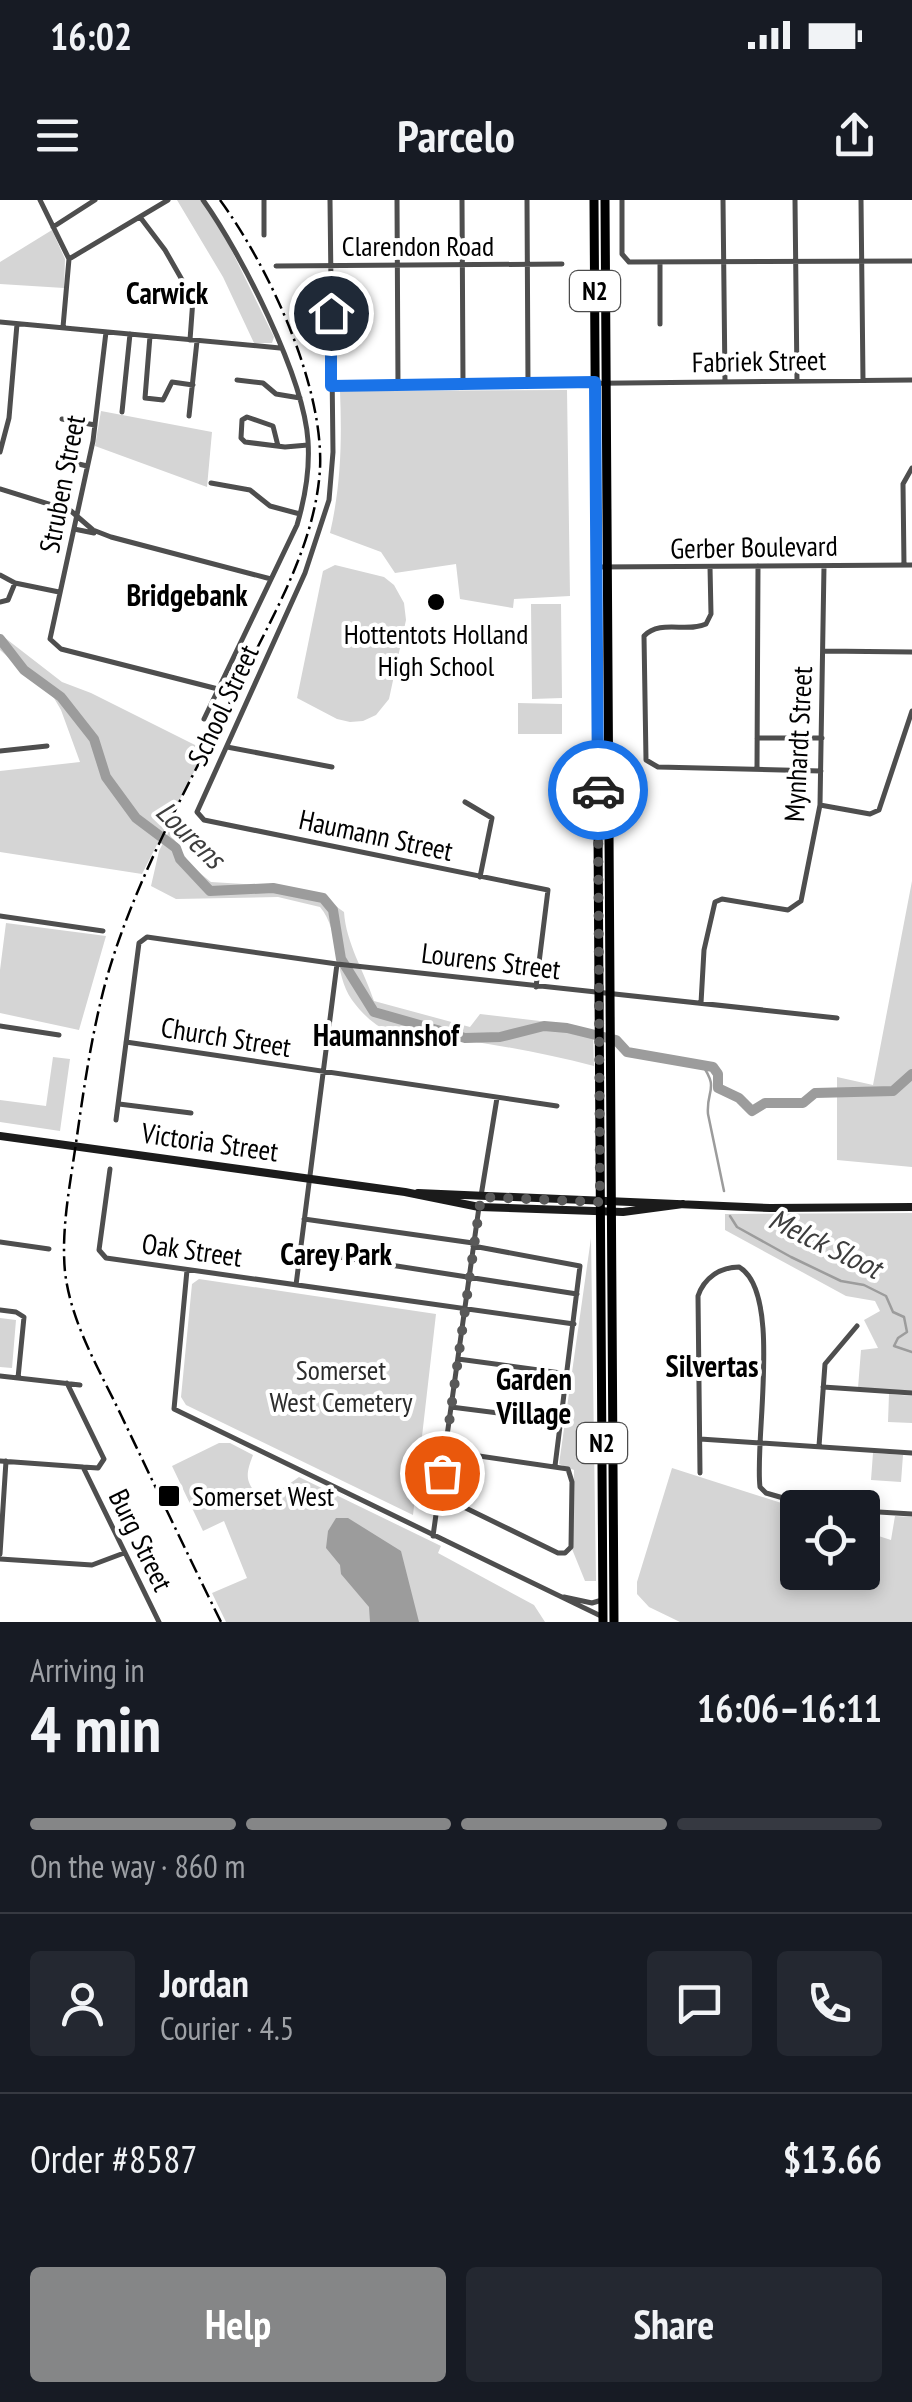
<!DOCTYPE html>
<meta charset="utf-8">
<style>
:root{--surface:#171b24;--page:#242831;--text:#f1f3f6;--muted:#9ea1a6;--line:#363941;--accent:#858687}
body{margin:0;font-family:"PT Sans Narrow",sans-serif;background:var(--page);color:var(--text);height:100vh;display:flex;flex-direction:column;font-size:38px;white-space:nowrap}
*{box-sizing:border-box;margin:0}
p{font-size:32px;color:var(--muted)}
.icon{flex:none;width:55px;height:55px;fill:none;stroke:currentColor;stroke-width:2;stroke-linecap:round;stroke-linejoin:round}
.map{position:relative;height:1422px;overflow:hidden}
.panel{display:flex;flex-direction:column;background:var(--surface);flex:1}
.panel>*{flex:none}
.fabs{position:absolute;left:780px;top:1290px;display:grid;gap:20px}
.fabs a{display:grid;place-items:center;width:100px;height:100px;border-radius:10px;background:var(--surface);box-shadow:0 5px 15px #0003;font-size:50px}
.pin{position:absolute;display:grid;place-items:center;width:85px;height:85px;color:#fff;margin:-42px;border:5px solid #fff;border-radius:50%;box-shadow:0 2px 10px #0007}
.courier{position:absolute;display:grid;place-items:center;width:100px;height:100px;margin:-50px;border:8px solid #1a73e8;border-radius:50%;background:#fff;color:#222;box-shadow:0 2px 12px #0007}
.headline em{font-style:normal;font-weight:700}
.headline div{display:flex;flex-direction:column-reverse}
.headline{display:flex;align-items:center;justify-content:space-between;height:170px;padding:0 30px}
h1{font-size:65px;font-weight:700;line-height:75px}
.bar{display:grid;grid-template-columns:repeat(4,1fr);gap:15px 10px;align-content:center;height:120px;padding:0 30px}
.bar i{height:12px;border-radius:8px;background:var(--line)}
.bar .current{background:var(--accent)}
.bar p{grid-column:span 4}
.line{display:flex;align-items:center;gap:25px;padding:0 30px;border-top:2px solid var(--line)}
.line div{flex:1}
.round{display:grid;place-items:center;flex:none;width:105px;height:105px;border-radius:10px;background:var(--page)}
.cta{display:flex;gap:20px;margin-top:auto;padding:20px 30px}
.cta a{flex:1;height:115px;border-radius:10px;background:var(--accent);color:#fff;font-size:40px;font-weight:700;line-height:115px;text-align:center}
.cta a+a{background:var(--page);color:var(--text)}
.status{display:flex;justify-content:space-between;align-items:center;height:70px;padding:0 50px;background:var(--surface);direction:ltr}
.status svg{height:28px;fill:currentColor}
header{display:flex;justify-content:space-between;align-items:center;height:130px;padding:0 30px;background:var(--surface);font-size:45px;font-weight:700}
.map>svg:first-child{display:block}
.green{fill:#d5d5d5}
.water{fill:#9c9c9c}
.lines{fill:none;stroke-linecap:round;stroke-linejoin:round}
.stream{stroke:#9c9c9c;stroke-width:2.5}
.river{stroke:#9c9c9c;stroke-width:10}
.minor{stroke:#4e4e4e;stroke-width:5}
.secondary{stroke:#1b1b1b;stroke-width:8}
.trunk{stroke:#000;stroke-width:9}
.rail{stroke:#000;stroke-width:2.5;stroke-dasharray:15 5 2.5 5;stroke-linecap:butt}
.done{stroke:#595959;stroke-width:10;stroke-dasharray:0 18}
.route{stroke:#1a73e8;stroke-width:12}
.poi-dot{fill:#000;stroke:#fff;stroke-width:4}
.labels{text-anchor:middle;stroke-width:8;stroke-linejoin:round;paint-order:stroke}
.shield{fill:#fff;stroke:#4c4c4c;stroke-width:2.5}
.shield-label{font-size:25px;font-weight:bold;fill:#000}
.street-label{font-size:28px;fill:#000;stroke:#fff}
.poi-label{font-size:28px;fill:#000;stroke:#fff}
.park-label{font-size:28px;fill:#2c2c2c;stroke:#fff}
.neighbourhood-label{font-size:30px;font-weight:bold;fill:#000;stroke:#fff}
.water-label{font-size:30px;font-style:italic;fill:#3d3d3d;stroke:#fff}
</style>
<div class="status"><b>16:02</b><svg viewBox="0 0 49 12"><path d="M0 12V9h3v3zM5 12V6h3v6zM10 12V3h3v9zM15 12V0h3v12zM26 1h20v11H26zM47 4h2v5h-2z"/></svg></div>
<header><svg class="icon" aria-label="menu" viewBox="0 0 24 24"><path d="M4 6h16M4 12h16M4 18h16"/></svg>Parcelo<svg class="icon" aria-label="share" viewBox="0 0 24 24"><path d="M12 15V3M7 8l5-5 5 5M5 13v7h14v-7"/></svg></header>
<div class="map">
<svg width="912" height="1422" viewBox="0 0 912 1422">
<rect width="100%" height="100%" fill="#fff"/>
<path class="green" d="M 177,0 L 200,0 L 205,5 L 226,39 L 274,137 L 272,143 L 254,143 L 223,77 Z
M 52,30 L 65,59 L 64,88 L 0,84 L 0,62 Z
M 567,190 L 570,396 L 514,399 L 513,408 L 460,399 L 456,364 L 395,373 L 381,352 L 330,333 C 341,285 342,241 340,191 Z
M 101,211 L 212,232 L 207,287 L 95,246 Z
M 335,365 L 384,377 L 394,385 L 404,403 L 406,420 L 389,499 L 376,515 L 363,521 L 350,522 L 337,519 L 297,498 L 323,371 Z
M 531,404 L 561,404 L 562,498 L 532,499 Z
M 0,434 L 62,482 L 91,493 L 205,550 L 142,674 L 0,652 L 0,571 L 80,562 L 61,510 L 54,498 L 0,450 Z
M 518,503 L 562,504 L 562,534 L 518,534 Z
M 169,631 L 191,666 L 211,682 L 279,686 L 320,695 L 344,712 C 346,743 364,771 374,801 L 470,827 L 480,814 L 574,825 L 593,831 L 594,866 C 548,854 504,846 457,839 C 434,836 400,837 380,827 C 370,821 359,810 352,800 C 333,773 341,732 320,707 L 278,697 L 176,699 L 151,686 L 159,651 Z
M 912,681 L 912,967 L 837,960 L 837,877 L 873,885 Z
M 6,723 L 106,736 L 79,830 L 0,813 L 0,770 Z
M 53,857 L 70,859 L 60,931 L 0,922 L 0,900 L 46,906 Z
M 912,1013 L 912,1192 L 858,1188 L 861,1150 L 878,1148 L 864,1120 L 880,1111 L 875,1101 L 846,1096 L 725,1030 L 725,1014 Z
M 591,1038 L 596,1381 L 585,1381 L 572,1349 L 574,1270 L 559,1264 Z
M 199,1079 L 436,1114 L 413,1315 L 186,1205 L 181,1197 L 192,1084 Z
M 0,1118 L 16,1120 L 12,1168 L 0,1167 Z
M 889,1194 L 912,1196 L 912,1223 L 888,1222 Z
M 219,1243 L 230,1243 L 253,1255 C 245,1276 245,1282 261,1299 L 275,1294 L 299,1277 L 441,1346 L 438,1353 L 534,1405 L 545,1422 L 226,1422 L 212,1393 L 247,1378 L 224,1321 L 203,1331 L 172,1266 Z
M 873,1253 L 903,1255 L 901,1282 L 871,1280 Z
M 672,1268 L 797,1308 L 798,1372 L 862,1372 L 863,1331 L 891,1340 L 895,1316 L 912,1317 L 912,1422 L 680,1422 L 649,1407 L 637,1394 L 637,1382 Z"/>
<path class="water" d="M 336,1318 L 348,1318 L 401,1351 L 419,1422 L 370,1422 L 369,1407 L 341,1374 L 340,1365 L 326,1348 L 328,1331 Z"/>
<g class="lines">
<path class="stream" d="M 701,863 C 720,890 706,889 708,914 L 724,991
M 730,1016 L 737,1027 L 791,1057 L 841,1081 L 864,1085 L 886,1096 L 893,1112 L 904,1117 L 907,1132 L 898,1138 L 894,1146 L 912,1152"/>
<path class="river" d="M 0,439 L 24,470 L 61,497 L 94,539 L 106,577 L 136,618 L 176,648 L 180,659 L 210,691 L 273,688 L 323,698 L 333,710 L 341,759 L 374,812 L 465,838 L 500,837 L 544,826 L 567,828 L 616,840 L 627,852 L 713,867 L 718,874 L 718,888 L 739,898 L 752,911 L 765,903 L 803,903 L 815,893 L 893,891 L 912,874"/>
<path class="minor" d="M 40,0 L 69,59 L 63,127
M 203,0 C 241,53 304,177 308,241 C 310,270 305,298 297,325 L 204,519
M 264,0 L 264,35
M 330,0 L 333,252 L 329,300 L 305,373 L 197,612 L 204,620 L 548,690 L 536,787
M 397,0 L 398,185
M 462,0 L 463,184
M 527,0 L 528,184
M 622,0 L 622,54 L 629,62 L 912,61
M 723,0 L 725,182
M 795,0 L 797,181
M 861,0 L 863,180
M 140,17 L 165,50 L 193,99 L 190,140
M 53,27 L 95,0
M 69,59 L 168,0
M 276,66 L 562,64
M 0,122 L 280,148
M 660,124 L 660,63
M 106,132 L 93,241 L 50,439 L 61,449 L 218,489
M 150,136 L 145,198 L 163,200 L 172,182 L 193,185
M 237,180 L 263,183 L 276,194 L 300,198
M 331,186 L 912,180
M 122,212 L 130,134
M 189,216 L 197,141
M 62,219 L 95,225
M 278,246 L 273,226 L 247,217 L 242,220 L 241,238 L 245,242 L 285,247 L 308,245
M 0,252 L 9,218 L 17,124
M 62,260 L 87,266
M 211,283 L 250,290 L 270,306 L 300,314
M 0,289 L 71,311 L 93,330 L 111,337 L 271,379
M 74,329 L 94,333
M 904,365 L 903,284 L 912,268
M 596,367 L 912,365
M 710,367 L 711,414 L 706,424 C 687,433 660,419 644,436 L 646,560 L 658,567 L 821,571
M 0,375 L 15,383 L 59,392
M 0,402 L 8,400 L 15,383
M 823,451 L 912,452
M 757,538 L 822,538
M 227,547 L 332,567
M 0,551 L 47,546
M 757,568 L 758,366
M 465,602 L 492,618 L 480,677
M 820,605 L 870,614 L 879,610 L 912,511
M 0,716 L 103,731
M 701,803 L 704,750 L 715,702 L 722,699 L 788,710 L 801,701 L 820,605 L 824,366
M 0,826 L 59,835
M 126,842 L 557,906
M 119,904 L 191,913
M 116,920 L 139,743 L 147,737 L 337,764 L 837,818
M 110,969 L 99,1050 L 106,1058 L 574,1124
M 481,996 L 497,898
M 304,1019 L 473,1043
M 0,1042 L 49,1049
M 473,1046 L 580,1066 L 555,1266
M 300,1051 L 577,1094
M 187,1070 L 174,1209 L 603,1417
M 296,1085 L 337,764
M 0,1110 L 16,1112 L 24,1117 L 18,1178
M 458,1159 L 568,1174
M 0,1176 L 80,1185
M 67,1183 L 104,1259 L 98,1268 L 83,1267 L 159,1422
M 823,1187 L 912,1193
M 451,1207 L 562,1221
M 700,1239 L 912,1253
M 819,1246 L 825,1164 L 857,1126
M 0,1261 L 83,1267
M 700,1273 L 698,1096 C 704,1078 720,1067 739,1067 C 783,1092 754,1240 760,1287 L 766,1293 L 818,1308
M 439,1295 L 558,1353 L 565,1353 L 571,1347 L 572,1282 L 568,1269 L 445,1251
M 862,1311 L 912,1314
M 433,1336 L 479,1007
M 0,1354 L 6,1261
M 0,1359 L 92,1365 L 124,1353
M 564,1397 L 592,1403 L 602,1400"/>
<path class="secondary" d="M 0,936 L 405,992 L 479,1007 L 623,1012 L 683,1004
M 418,993 L 770,1008 L 912,1007"/>
<path class="trunk" d="M 594,0 L 603,1422
M 605,0 L 614,1422"/>
<path class="rail" d="M 220,0 C 269,67 324,186 320,269 C 315,348 270,420 236,490 C 190,583 136,677 107,777 C 92,831 84,887 76,943 C 70,985 61,1029 65,1072 C 71,1123 99,1169 121,1215 C 154,1284 187,1353 221,1422"/>
</g>
<g class="lines">
<path class="done" d="M 442,1273 L 481,997 L 600,1002 L 598,590"/>
<path class="route" d="M 331,113 L 331,186 L 595,182 L 598,590"/>
</g>
<g class="poi-dot">
<circle cx="436" cy="402" r="10"/>
<rect x="157" y="1284" width="24" height="24" rx="5"/>
</g>
<g class="labels">
<g class="shield">
<rect x="570" y="71" width="50" height="40" rx="8"/>
<rect x="577" y="1223" width="50" height="40" rx="8"/>
</g>
<g class="shield-label">
<text x="595" y="100">N2</text>
<text x="602" y="1252">N2</text>
</g>
<g class="street-label">
<text x="418" y="56">Clarendon Road</text>
<text transform="translate(759 161) rotate(-1)" y="10">Fabriek Street</text>
<text transform="translate(62 284) rotate(-79)" y="10">Struben Street</text>
<text transform="translate(754 347) rotate(-1)" y="10">Gerber Boulevard</text>
<text transform="translate(223 505) rotate(-65)" y="10">School Street</text>
<text transform="translate(798 544) rotate(-87)" y="10">Mynhardt Street</text>
<text transform="translate(376 635) rotate(12)" y="10">Haumann Street</text>
<text transform="translate(491 761) rotate(7)" y="10">Lourens Street</text>
<text transform="translate(226 837) rotate(9)" y="10">Church Street</text>
<text transform="translate(210 942) rotate(8)" y="10">Victoria Street</text>
<text transform="translate(192 1050) rotate(8)" y="10">Oak Street</text>
<text transform="translate(141 1340) rotate(64)" y="10">Burg Street</text>
</g>
<g class="poi-label">
<text x="436" y="444">Hottentots Holland<tspan x="436" dy="32">High School</tspan></text>
<text x="192" y="1306" text-anchor="start">Somerset West</text>
</g>
<g class="park-label">
<text x="341" y="1180">Somerset<tspan x="341" dy="32">West Cemetery</tspan></text>
</g>
<g class="neighbourhood-label">
<text x="167" y="104">Carwick</text>
<text x="187" y="406">Bridgebank</text>
<text x="386" y="846">Haumannshof</text>
<text x="336" y="1065">Carey Park</text>
<text x="712" y="1177">Silvertas</text>
<text x="534" y="1190">Garden<tspan x="534" dy="34">Village</tspan></text>
</g>
<g class="water-label">
<text transform="translate(190 635) rotate(44)" y="10">Lourens</text>
<text transform="translate(825 1044) rotate(26)" y="10">Melck Sloot</text>
</g>
</g>
</svg>
<div class="fabs">
<a><svg class="icon" aria-label="locate" viewBox="0 0 24 24"><circle cx="12" cy="12" r="6"/><path d="M12 2v4M12 18v4M2 12h4M18 12h4"/></svg></a>
</div>
<div class="pin" style="left:442px;top:1273px;background:#ea580c"><svg class="icon" aria-label="bag" viewBox="0 0 24 24"><path d="M5 8h14l-1 12H6zM9 8a3 3 0 0 1 6 0"/></svg></div>
<div class="pin" style="left:331px;top:113px;background:#1f2937"><svg class="icon" aria-label="home" viewBox="0 0 24 24"><path d="M3 11l9-7 9 7M6 9v11h12V9"/></svg></div>
<div class="courier" style="left:598px;top:590px"><svg class="icon" aria-label="car" viewBox="0 0 24 24"><path d="M5 17H2v-5l4-1 3-4h7l3 4 3 1v5h-3M9 17h6M6 11h13"/><circle cx="7" cy="17" r="2"/><circle cx="17" cy="17" r="2"/></svg></div>
</div>
<section class="panel">
<div class="headline"><div><h1>4 min</h1><p>Arriving in</p></div><em>16:06–16:11</em></div>
<div class="bar"><i class="current"></i><i class="current"></i><i class="current"></i><i></i><p>On the way · 860 m</p></div>
<div class="line" style="height:180px"><a class="round"><svg class="icon" aria-label="person" viewBox="0 0 24 24"><circle cx="12" cy="8" r="4"/><path d="M4 21q1-7 8-7t8 7"/></svg></a><div><b>Jordan</b><p>Courier · 4.5</p></div><a class="round"><svg class="icon" aria-label="chat" viewBox="0 0 24 24"><path d="M4 5h16v11H9l-5 4z"/></svg></a><a class="round"><svg class="icon" aria-label="phone" viewBox="0 0 24 24"><path d="M5 4h4l2 5-3 2q2 4 5 5l2-3 5 2v4C11 20 4 13 5 4z"/></svg></a></div>
<div class="line" style="height:130px"><div>Order #8587</div><b>$13.66</b></div>
<div class="cta"><a>Help</a><a>Share</a></div>
</section>
